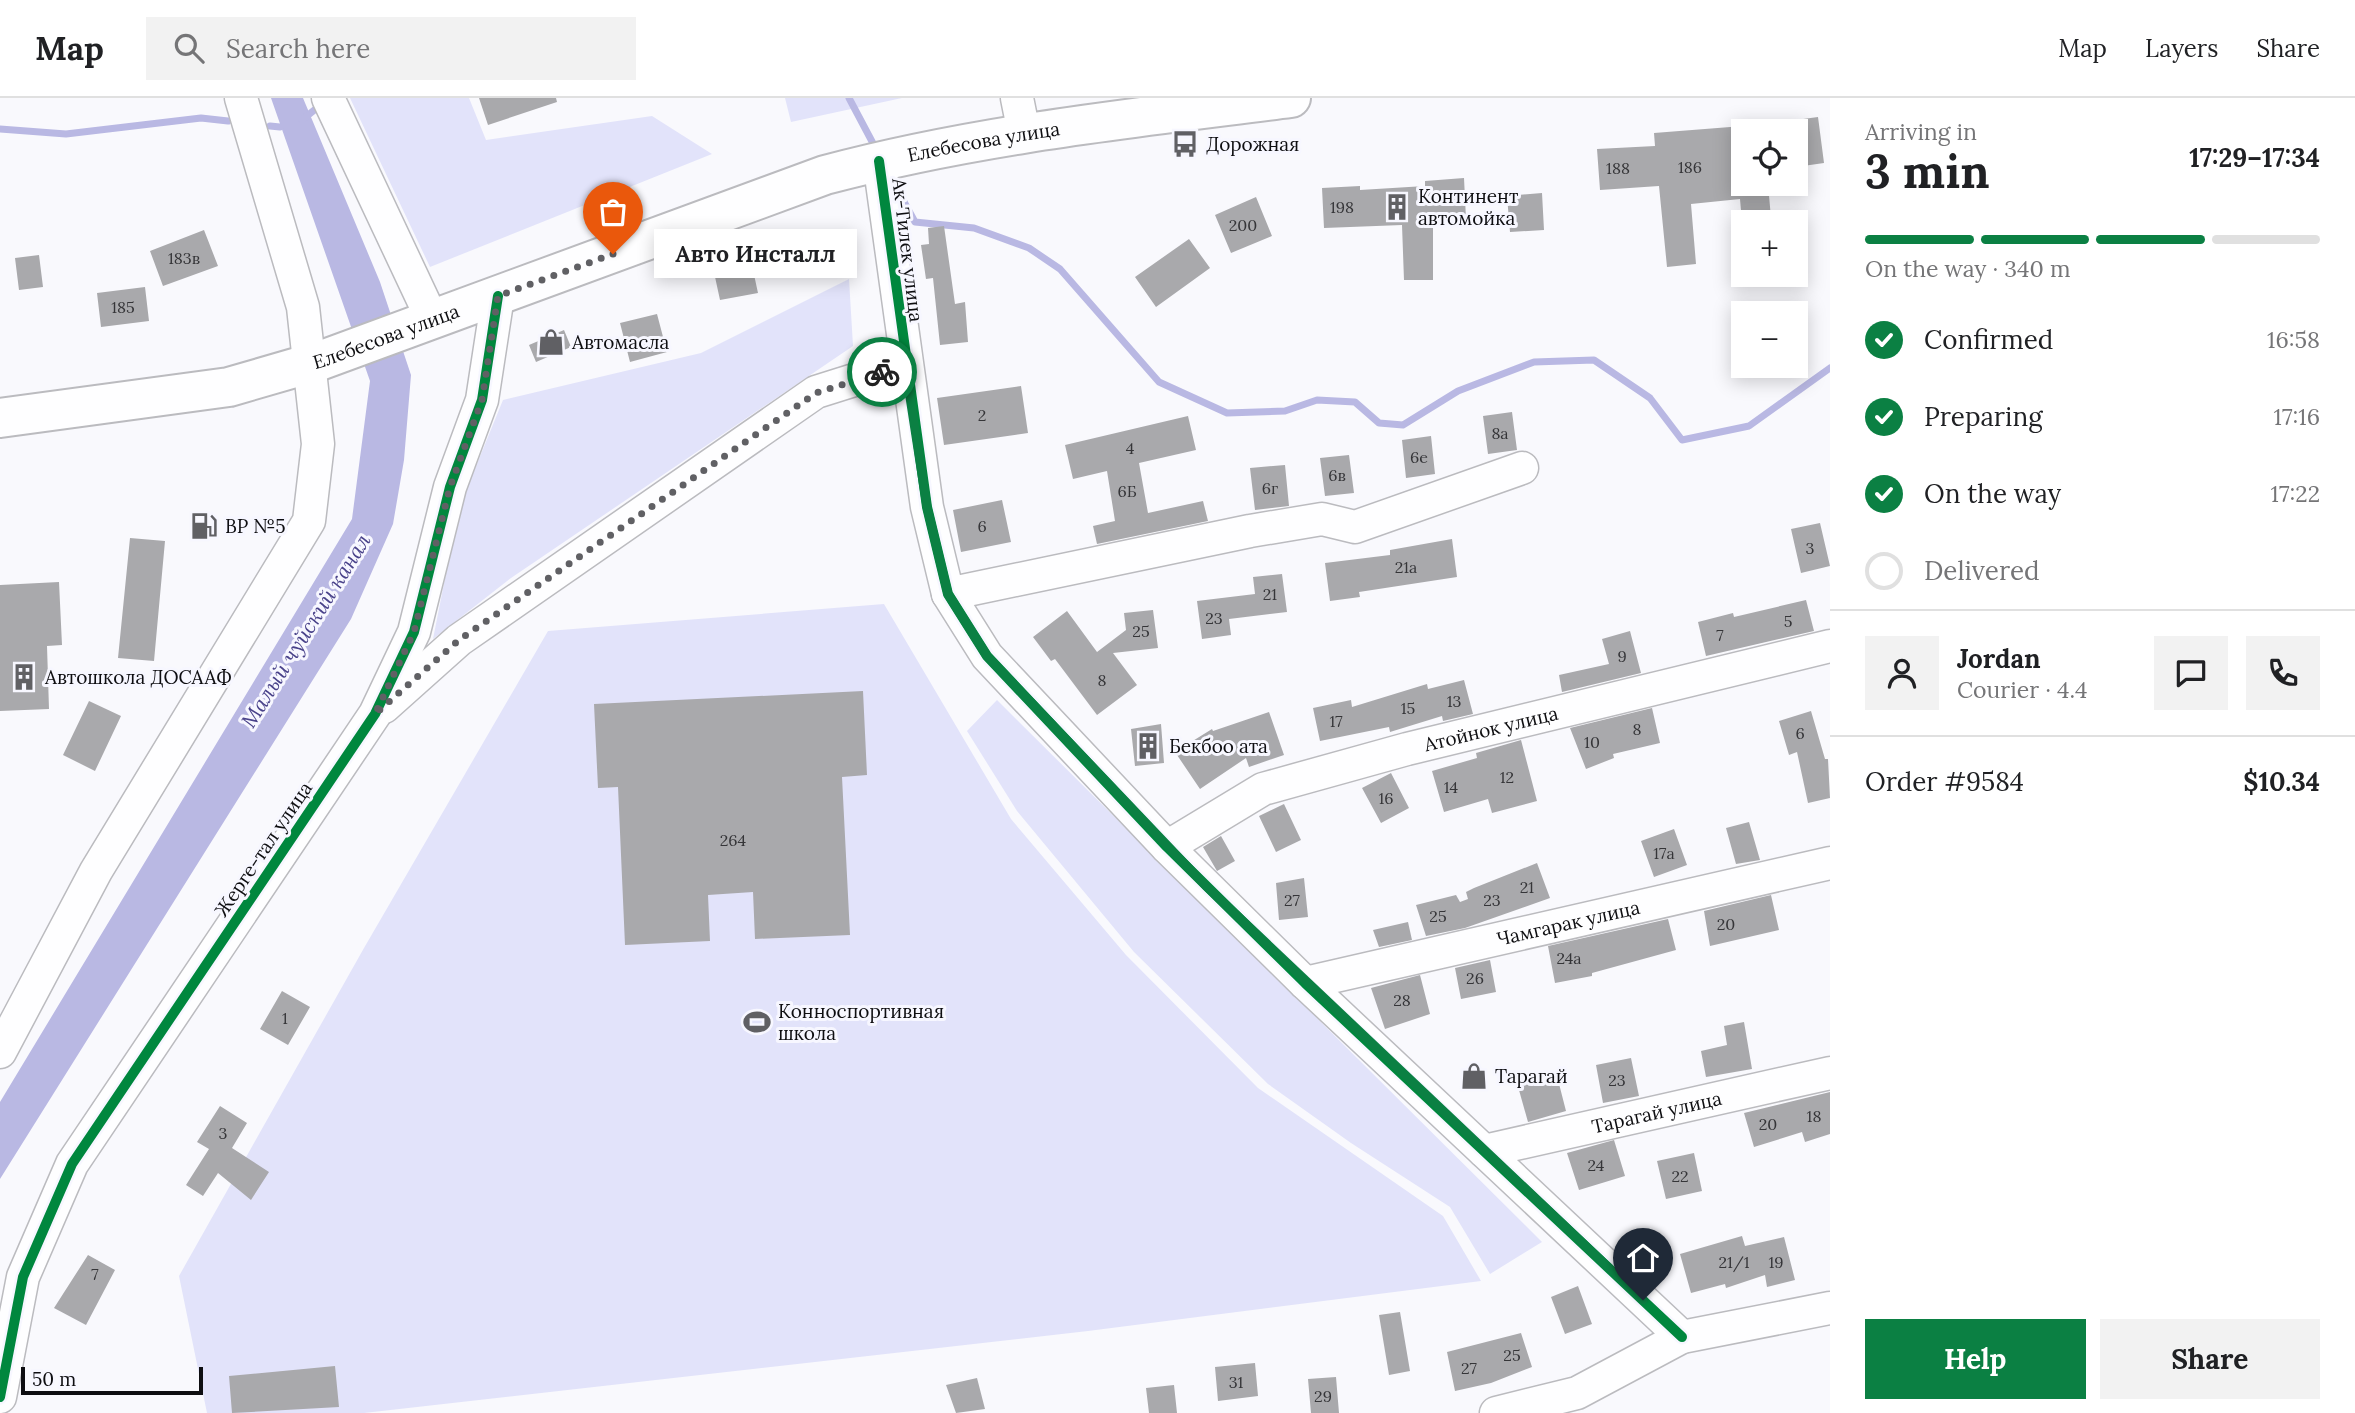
<!DOCTYPE html>
<meta charset="utf-8">
<style>
:root{--surface:#fff;--page:#f2f2f2;--text:#202124;--muted:#757577;--line:#e0e0e0;--accent:#0b8043}
body{margin:0;font-family:Lora,serif;background:var(--page);color:var(--text);height:100vh;display:flex;flex-direction:column;font-size:26px;white-space:nowrap}
*{box-sizing:border-box;margin:0}
p{font-size:23px;color:var(--muted)}
.icon{flex:none;width:38px;height:38px;fill:none;stroke:currentColor;stroke-width:2;stroke-linecap:round;stroke-linejoin:round}
.map{position:relative;flex:1;overflow:hidden}
.panel{display:flex;flex-direction:column;background:var(--surface);width:525px}
.panel>*{flex:none}
.buttons{position:absolute;left:1731px;top:21px;display:grid;gap:14px}
.buttons a{display:grid;place-items:center;width:77px;height:77px;border-radius:0px;background:var(--surface);box-shadow:0 4px 18px #0003;font-size:35px}
.scale{position:absolute;left:21px;bottom:18px;width:182px;box-sizing:border-box;padding-left:7px;border:4px solid #0e0e11;border-top:0;font-size:19px;line-height:24px;white-space:nowrap;color:#0e0e11;-webkit-text-stroke:5px #f7f7ff;paint-order:stroke}
.pin{position:absolute;display:grid;place-items:center;width:60px;height:60px;color:#fff;margin:-72px -30px;border-radius:50% 50% 50% 0;rotate:-45deg;box-shadow:0 0 7px #0007}
.pin .icon{rotate:45deg}
.courier{position:absolute;display:grid;place-items:center;width:70px;height:70px;margin:-35px;border:5px solid #0b8043;border-radius:50%;background:#fff;color:#222;box-shadow:0 2px 9px #0007}
.bubble{position:absolute;height:49px;border-radius:0px;background:var(--surface);box-shadow:0 4px 18px #0003;font-size:23px;font-weight:700;line-height:49px;text-align:center}
.headline em{font-style:normal;font-weight:700}
.headline div{display:flex;flex-direction:column-reverse}
.headline{display:flex;align-items:center;justify-content:space-between;height:119px;padding:0 35px}
h1{font-size:46px;font-weight:700;line-height:52px}
.bar{display:grid;grid-template-columns:repeat(4,1fr);gap:10px 7px;align-content:center;height:84px;padding:0 35px}
.bar i{height:9px;border-radius:5px;background:var(--line)}
.bar .selected{background:var(--accent)}
.bar p{grid-column:span 4}
.line{display:flex;align-items:center;gap:18px;padding:0 35px;border-top:2px solid var(--line)}
.line div{flex:1}
.round{display:grid;place-items:center;flex:none;width:74px;height:74px;border-radius:0px;background:var(--page)}
ol{padding:0 35px;list-style:none}
li{display:flex;align-items:center;gap:21px;height:77px}
li p{margin-inline-start:auto}
li .icon{padding:7px;border-radius:50%;background:var(--accent);color:#fff;stroke-width:4}
li:last-child{color:var(--muted)}
li i{width:38px;height:38px;border:4px solid var(--line);border-radius:50%}
.button{display:flex;gap:14px;margin-top:auto;padding:14px 35px}
.button a{flex:1;height:80px;border-radius:0px;background:var(--accent);color:#fff;font-size:28px;font-weight:700;line-height:80px;text-align:center}
.button a+a{background:var(--page);color:var(--text)}
header{display:flex;align-items:center;gap:42px;box-sizing:border-box;height:98px;padding:0 35px;background:var(--surface);border-bottom:2px solid var(--line)}
header strong{font-size:33px}
nav{display:flex;gap:38px;margin-inline-start:auto;font-size:24px}
.search{width:490px;height:63px;background:var(--page);display:flex;align-items:center;gap:18px;box-sizing:border-box;padding:0 24px;border-radius:0px;color:var(--muted);font-size:26px}
main{display:flex;flex:1;min-height:0}
.map>svg:first-child{display:block}
.green{fill:#e2e3fa}
.water{fill:#b9b8e3}
.lines{fill:none;stroke-linecap:round;stroke-linejoin:round}
.stream{stroke:#b9b8e3;stroke-width:7}
.building{fill:#a9a9ac}
.minor-casing{stroke:#bbbbbf;stroke-width:35}
.major-casing{stroke:#bbbbbf;stroke-width:42}
.minor{stroke:#fefeff;stroke-width:32}
.major{stroke:#fefeff;stroke-width:38}
.cycleway-casing{stroke:#f7f7ff;stroke-width:15}
.cycleway{stroke:#00873e;stroke-width:10}
.done{stroke:#606064;stroke-width:7;stroke-dasharray:0 12.6}
.route{stroke:#0b8043;stroke-width:9}
.labels{text-anchor:middle;stroke-width:6;stroke-linejoin:round;paint-order:stroke}
.number-label{font-size:16px;fill:#353538}
.street-label{font-size:19px;fill:#0e0e11;stroke:#f7f7ff}
.poi-label{font-size:19px;fill:#0e0e11;stroke:#f7f7ff;text-anchor:start}
.water-label{font-size:21px;font-style:italic;fill:#49428a;stroke:#f7f7ff}
</style>
<header>
<strong>Map</strong>
<div class="search"><svg class="icon" aria-label="search" viewBox="0 0 24 24"><circle cx="10" cy="10" r="6"/><path d="M15 15l6 6"/></svg>Search here</div>
<nav><a>Map</a><a>Layers</a><a>Share</a></nav>
</header>
<main>
<div class="map">
<svg width="1830" height="1315" viewBox="0 0 1830 1315">
<rect width="100%" height="100%" fill="#f9f9fd"/>
<path class="green" d="M 350,0 L 469,0 L 486,42 L 652,18 L 712,56 L 430,169 Z
M 785,0 L 902,0 L 791,24 Z
M 849,181 L 853,248 L 511,480 L 433,541 L 459,410 L 503,302 L 701,255 Z
M 884,506 L 1011,721 L 1126,857 L 1258,990 L 1443,1118 L 1481,1183 L 1088,1233 L 364,1315 L 207,1315 L 179,1178 L 364,850 L 548,533 Z
M 997,602 L 1542,1144 L 1490,1176 L 1450,1109 L 1351,1045 L 1268,986 L 1134,854 L 1017,713 L 967,633 Z"/>
<path class="water" d="M 271,0 L 303,0 L 380,184 L 411,277 L 404,362 L 393,426 L 351,521 L 0,1081 L 0,1004 L 352,421 L 370,283 Z"/>
<g class="lines">
<path class="stream" d="M 849,0 L 876,51
M 302,22 L 323,5
M 270,28 L 280,29
M 0,31 L 66,36 L 201,20 L 228,23
M 896,89 L 915,124 L 974,130 L 1029,150 L 1060,171 L 1159,284 L 1227,315 L 1285,313 L 1317,302 L 1355,304 L 1379,325 L 1403,327 L 1458,293 L 1534,264 L 1594,262 L 1650,300 L 1682,342 L 1749,328 L 1830,270"/>
</g>
<path class="building" d="M 479,0 L 556,0 L 557,4 L 488,27 Z
M 1818,19 L 1824,65 L 1796,69 L 1796,22 Z
M 1743,28 L 1743,86 L 1768,86 L 1771,120 L 1742,124 L 1740,101 L 1691,106 L 1696,166 L 1667,169 L 1659,88 L 1600,92 L 1597,51 L 1655,48 L 1654,35 Z
M 1464,80 L 1466,121 L 1433,123 L 1433,182 L 1404,182 L 1402,127 L 1324,130 L 1322,90 L 1360,88 L 1360,92 L 1425,88 L 1425,83 Z
M 1542,95 L 1544,132 L 1510,134 L 1507,98 Z
M 1256,99 L 1272,138 L 1231,155 L 1215,117 Z
M 944,128 L 955,206 L 965,204 L 968,244 L 940,247 L 933,180 L 926,181 L 921,147 L 929,146 L 928,130 Z
M 204,132 L 218,168 L 163,188 L 150,153 Z
M 1189,141 L 1210,170 L 1156,209 L 1135,179 Z
M 39,157 L 43,189 L 19,192 L 15,160 Z
M 750,158 L 758,195 L 720,202 L 712,165 Z
M 145,189 L 149,223 L 101,229 L 97,195 Z
M 657,216 L 667,254 L 630,264 L 620,225 Z
M 564,232 L 571,249 L 536,264 L 529,247 Z
M 1021,288 L 1028,335 L 944,347 L 937,300 Z
M 1512,314 L 1517,352 L 1488,356 L 1483,318 Z
M 1188,318 L 1196,352 L 1139,365 L 1148,415 L 1203,403 L 1208,423 L 1097,446 L 1093,428 L 1115,423 L 1107,373 L 1073,381 L 1065,347 Z
M 1431,338 L 1435,376 L 1406,380 L 1402,342 Z
M 1349,357 L 1354,395 L 1325,398 L 1320,360 Z
M 1285,367 L 1289,408 L 1255,412 L 1250,370 Z
M 1002,402 L 1011,444 L 961,454 L 953,412 Z
M 1820,425 L 1830,468 L 1801,475 L 1791,431 Z
M 130,440 L 165,443 L 154,563 L 118,560 Z
M 1452,441 L 1457,479 L 1359,494 L 1360,499 L 1330,503 L 1325,465 L 1390,457 L 1390,452 Z
M 1282,476 L 1287,514 L 1229,521 L 1231,537 L 1202,541 L 1197,503 L 1255,496 L 1253,479 Z
M 59,484 L 62,547 L 47,548 L 49,611 L 0,613 L 0,487 Z
M 1806,502 L 1814,533 L 1706,558 L 1698,524 L 1733,515 L 1734,519 Z
M 1153,512 L 1158,550 L 1113,555 L 1137,587 L 1097,617 L 1055,561 L 1051,563 L 1033,539 L 1067,513 L 1097,554 L 1126,532 L 1124,515 Z
M 1630,533 L 1641,575 L 1562,594 L 1559,577 L 1609,566 L 1602,541 Z
M 1464,582 L 1473,616 L 1443,623 L 1442,618 L 1390,634 L 1389,629 L 1320,643 L 1313,610 L 1351,602 L 1352,609 L 1427,586 L 1428,591 Z
M 863,593 L 867,677 L 842,679 L 850,837 L 755,841 L 753,794 L 708,797 L 710,843 L 625,847 L 618,689 L 598,690 L 594,606 Z
M 89,603 L 121,618 L 95,673 L 63,657 Z
M 1652,610 L 1660,645 L 1613,656 L 1614,660 L 1586,671 L 1570,630 Z
M 1811,613 L 1825,661 L 1828,661 L 1830,700 L 1808,705 L 1797,654 L 1789,657 L 1779,623 Z
M 1269,614 L 1284,657 L 1249,669 L 1246,660 L 1200,691 L 1175,654 L 1212,631 L 1213,633 Z
M 1161,626 L 1164,665 L 1135,668 L 1131,631 Z
M 1521,642 L 1537,703 L 1492,715 L 1488,701 L 1444,714 L 1432,673 L 1477,660 L 1476,655 Z
M 1391,675 L 1409,710 L 1381,725 L 1362,690 Z
M 1284,706 L 1301,742 L 1276,754 L 1259,718 Z
M 1749,724 L 1760,762 L 1736,766 L 1726,730 Z
M 1674,731 L 1687,767 L 1654,779 L 1641,743 Z
M 1221,738 L 1235,763 L 1217,773 L 1203,749 Z
M 1537,765 L 1550,800 L 1465,830 L 1426,838 L 1416,807 L 1456,797 L 1460,804 L 1468,801 L 1466,794 L 1474,790 Z
M 1304,780 L 1308,819 L 1279,822 L 1276,785 Z
M 1771,797 L 1779,832 L 1710,848 L 1704,813 Z
M 1668,821 L 1676,852 L 1592,875 L 1592,878 L 1555,885 L 1548,848 Z
M 1408,824 L 1412,842 L 1379,849 L 1373,832 Z
M 1490,862 L 1496,894 L 1461,901 L 1455,870 Z
M 1420,877 L 1430,916 L 1385,931 L 1371,890 Z
M 282,893 L 310,909 L 288,947 L 260,931 Z
M 1744,924 L 1752,971 L 1706,979 L 1701,953 L 1727,947 L 1724,928 Z
M 1631,960 L 1639,998 L 1603,1005 L 1596,967 Z
M 1556,974 L 1566,1013 L 1528,1024 L 1517,985 Z
M 1830,994 L 1830,1036 L 1805,1044 L 1802,1034 L 1754,1049 L 1744,1015 Z
M 220,1008 L 247,1025 L 232,1050 L 269,1074 L 251,1102 L 218,1075 L 203,1098 L 186,1087 L 209,1051 L 197,1044 Z
M 1614,1042 L 1625,1078 L 1579,1092 L 1567,1055 Z
M 1694,1055 L 1702,1093 L 1666,1101 L 1657,1063 Z
M 1742,1138 L 1745,1148 L 1784,1139 L 1795,1182 L 1767,1189 L 1765,1177 L 1726,1190 L 1725,1186 L 1691,1195 L 1680,1156 Z
M 88,1157 L 115,1172 L 86,1227 L 54,1210 Z
M 1578,1188 L 1592,1226 L 1565,1236 L 1551,1199 Z
M 1400,1214 L 1410,1273 L 1389,1277 L 1379,1217 Z
M 1521,1235 L 1532,1269 L 1491,1285 L 1455,1293 L 1447,1254 Z
M 1255,1265 L 1258,1298 L 1218,1303 L 1215,1269 Z
M 335,1268 L 339,1309 L 232,1315 L 229,1278 Z
M 1336,1279 L 1339,1315 L 1311,1315 L 1308,1281 Z
M 977,1280 L 985,1311 L 956,1315 L 946,1287 Z
M 1174,1287 L 1177,1315 L 1149,1315 L 1146,1290 Z"/>
<g class="lines">
<defs>
<g id="minor">
<path d="M 328,0 L 424,204 L 429,224"/>
<path d="M 1017,0 L 1024,35"/>
<path d="M 879,63 L 927,409 L 948,496 L 987,558 L 1167,749 L 1305,885 L 1682,1239"/>
<path d="M 948,496 L 1250,433 L 1322,421 L 1355,429 L 1522,370"/>
<path d="M 384,609 L 459,542 L 816,294 L 905,266"/>
<path id="s1" d="M 1167,749 L 1263,691 L 1407,651 L 1830,548"/>
<path id="s2" d="M 1305,885 L 1830,765"/>
<path d="M 0,954 L 96,773 L 309,423 L 318,346 L 303,209 L 241,0"/>
<path id="s3" d="M 1484,1053 L 1830,975"/>
<path d="M 0,1299 L 23,1179 L 72,1066 L 375,616 L 414,534 L 450,389 L 482,302 L 498,198"/>
<path d="M 1496,1315 L 1577,1295 L 1682,1239 L 1830,1210"/>
</g>
<g id="major">
<path id="s4" d="M 0,320 L 229,289 L 322,262 L 825,77 C 978,36 1135,20 1291,0"/>
</g>
</defs>
<use href="#minor" class="minor-casing"/>
<use href="#major" class="major-casing"/>
<use href="#minor" class="minor"/>
<use href="#major" class="major"/>
<defs>
<path id="cycleway" d="M 879,63 L 927,409 L 948,496 L 987,558 L 1167,749 L 1305,885 L 1682,1239
M 0,1299 L 23,1179 L 72,1066 L 375,616 L 414,534 L 450,389 L 482,302 L 498,198"/>
</defs>
<use href="#cycleway" class="cycleway-casing"/>
<use href="#cycleway" class="cycleway"/>
</g>
<g class="lines">
<path class="done" d="M 613,156 L 498,198 L 482,302 L 450,389 L 414,534 L 375,616 L 459,542 L 816,295 L 882,274"/>
<path class="route" d="M 882,274 L 905,267 L 927,409 L 948,496 L 987,558 L 1206,788 L 1643,1202"/>
</g>
<defs>
<symbol id="bus-bare" viewBox="-9 -9 18 18"><path d="M-5-6H5V4H4V6H2V4H-2V6H-4V4H-5ZM-3.5-4V0h7V-4ZM-3.5 1.2v1.5H-2V1.2ZM2 1.2v1.5H3.5V1.2Z" fill="#606064" stroke="#f7f7ff" stroke-width="2.5" paint-order="stroke"/></symbol>
<symbol id="building-bare" viewBox="-9 -9 18 18"><path d="M-4-6H4V6H1V3H-1V6H-4ZM-2.5-4.3h1.7v1.8h-1.7ZM.8-4.3h1.7v1.8H.8ZM-2.5-1h1.7V.8h-1.7ZM.8-1h1.7V.8H.8Z" fill="#606064" stroke="#f7f7ff" stroke-width="2.5" paint-order="stroke"/></symbol>
<symbol id="shop-bare" viewBox="-9 -9 18 18"><path d="M-5-2.5h2.3a2.7 3.5 0 0 1 5.4 0H5L5.5 6h-11ZM-1.5-2.5h3a1.5 2.3 0 0 0-3 0Z" fill="#606064" stroke="#f7f7ff" stroke-width="2.5" paint-order="stroke"/></symbol>
<symbol id="fuel-bare" viewBox="-9 -9 18 18"><path d="M-5.5-6h7V0h2V4h1.3V-2.5L3-4.5l.8-.8L6-3V5H2.5V1h-1V6h-7ZM-4.2-4.7v3.2H.2V-4.7Z" fill="#606064" stroke="#f7f7ff" stroke-width="2.5" paint-order="stroke"/></symbol>
<symbol id="stadium-bare" viewBox="-9 -9 18 18"><path d="M0-5a6.5 5 0 1 0 0 10a6.5 5 0 1 0 0-10ZM-3.5-1.8h7v3.6h-7Z" fill="#606064" stroke="#f7f7ff" stroke-width="2.5" paint-order="stroke"/></symbol>
</defs>
<g fill-rule="evenodd">
<use href="#bus-bare" x="1166" y="27" width="38" height="38"/>
<use href="#building-bare" x="1378" y="90" width="38" height="38"/>
<use href="#shop-bare" x="532" y="225" width="38" height="38"/>
<use href="#fuel-bare" x="185" y="409" width="38" height="38"/>
<use href="#building-bare" x="5" y="560" width="38" height="38"/>
<use href="#building-bare" x="1129" y="629" width="38" height="38"/>
<use href="#stadium-bare" x="738" y="905" width="38" height="38"/>
<use href="#shop-bare" x="1455" y="959" width="38" height="38"/>
</g>
<g class="labels">
<g class="number-label">
<text x="1690" y="75">186</text>
<text x="1618" y="76">188</text>
<text x="1342" y="115">198</text>
<text x="1243" y="133">200</text>
<text x="184" y="166">183в</text>
<text x="123" y="215">185</text>
<text x="982" y="323">2</text>
<text x="1500" y="341">8а</text>
<text x="1130" y="356">4</text>
<text x="1419" y="365">6е</text>
<text x="1337" y="383">6в</text>
<text x="1270" y="396">6г</text>
<text x="1127" y="399">6Б</text>
<text x="982" y="434">6</text>
<text x="1810" y="456">3</text>
<text x="1406" y="475">21а</text>
<text x="1270" y="502">21</text>
<text x="1214" y="526">23</text>
<text x="1788" y="529">5</text>
<text x="1141" y="539">25</text>
<text x="1720" y="543">7</text>
<text x="1622" y="564">9</text>
<text x="1102" y="588">8</text>
<text x="1454" y="609">13</text>
<text x="1408" y="616">15</text>
<text x="1336" y="629">17</text>
<text x="1637" y="637">8</text>
<text x="1800" y="641">6</text>
<text x="1592" y="650">10</text>
<text x="1507" y="685">12</text>
<text x="1451" y="695">14</text>
<text x="1386" y="706">16</text>
<text x="733" y="748">264</text>
<text x="1664" y="761">17а</text>
<text x="1527" y="795">21</text>
<text x="1292" y="808">27</text>
<text x="1492" y="808">23</text>
<text x="1438" y="824">25</text>
<text x="1726" y="832">20</text>
<text x="1569" y="866">24а</text>
<text x="1475" y="886">26</text>
<text x="1402" y="908">28</text>
<text x="285" y="926">1</text>
<text x="1617" y="988">23</text>
<text x="1814" y="1024">18</text>
<text x="1768" y="1032">20</text>
<text x="223" y="1041">3</text>
<text x="1596" y="1073">24</text>
<text x="1680" y="1084">22</text>
<text x="1734" y="1170">21/1</text>
<text x="1776" y="1170">19</text>
<text x="95" y="1182">7</text>
<text x="1512" y="1263">25</text>
<text x="1469" y="1276">27</text>
<text x="1236" y="1290">31</text>
<text x="1323" y="1304">29</text>
</g>
<g class="street-label">
<text dy="7" stroke="none"><textPath href="#s4" startOffset="1026">Елебесова улица</textPath></text>
<text transform="translate(908 152) rotate(83)" y="7">Ак-Тилек улица</text>
<text dy="7" stroke="none"><textPath href="#s4" startOffset="396">Елебесова улица</textPath></text>
<text dy="7" stroke="none"><textPath href="#s1" startOffset="348">Атойнок улица</textPath></text>
<text transform="translate(263 751) rotate(-56)" y="7">Жерге-тал улица</text>
<text dy="7" stroke="none"><textPath href="#s2" startOffset="270">Чамгарак улица</textPath></text>
<text dy="7" stroke="none"><textPath href="#s3" startOffset="177">Тарагай улица</textPath></text>
</g>
<g class="poi-label">
<text x="1206" y="53">Дорожная</text>
<text x="1418" y="105">Континент<tspan x="1418" dy="22">автомойка</tspan></text>
<text x="572" y="251">Автомасла</text>
<text x="225" y="435">BP №5</text>
<text x="45" y="586">Автошкола ДОСААФ</text>
<text x="1169" y="655">Бекбоо ата</text>
<text x="778" y="920">Конноспортивная<tspan x="778" dy="22">школа</tspan></text>
<text x="1495" y="985">Тарагай</text>
</g>
<g class="water-label">
<text transform="translate(306 533) rotate(-58)" y="7">Малый чуйский канал</text>
</g>
</g>
</svg>
<div class="buttons">
<a><svg class="icon" aria-label="locate" viewBox="0 0 24 24"><circle cx="12" cy="12" r="6"/><path d="M12 2v4M12 18v4M2 12h4M18 12h4"/></svg></a>
<a>+</a>
<a>−</a>
</div>
<div class="scale">50 m</div>
<div class="pin" style="left:613px;top:156px;background:#ea580c"><svg class="icon" aria-label="bag" viewBox="0 0 24 24"><path d="M5 8h14l-1 12H6zM9 8a3 3 0 0 1 6 0"/></svg></div>
<div class="pin" style="left:1643px;top:1202px;background:#1f2937"><svg class="icon" aria-label="home" viewBox="0 0 24 24"><path d="M3 11l9-7 9 7M6 9v11h12V9"/></svg></div>
<div class="courier" style="left:882px;top:274px"><svg class="icon" aria-label="bike" viewBox="0 0 24 24"><circle cx="6" cy="16" r="4"/><circle cx="18" cy="16" r="4"/><path d="M6 16l4-8h5l3 8M10 8l3 8H6M13 5h3"/></svg></div>
<div class="bubble" style="left:654px;top:131px;width:203px">Авто Инсталл</div>
</div>
<section class="panel">
<div class="headline"><div><h1>3 min</h1><p>Arriving in</p></div><em>17:29–17:34</em></div>
<div class="bar"><i class="selected"></i><i class="selected"></i><i class="selected"></i><i></i><p>On the way · 340 m</p></div>
<ol>
<li><svg class="icon" aria-label="check" viewBox="0 0 24 24"><path d="M5 12l5 5 9-10"/></svg>Confirmed<p>16:58</p></li>
<li><svg class="icon" aria-label="check" viewBox="0 0 24 24"><path d="M5 12l5 5 9-10"/></svg>Preparing<p>17:16</p></li>
<li><svg class="icon" aria-label="check" viewBox="0 0 24 24"><path d="M5 12l5 5 9-10"/></svg>On the way<p>17:22</p></li>
<li><i></i>Delivered</li>
</ol>
<div class="line" style="height:126px"><a class="round"><svg class="icon" aria-label="person" viewBox="0 0 24 24"><circle cx="12" cy="8" r="4"/><path d="M4 21q1-7 8-7t8 7"/></svg></a><div><b>Jordan</b><p>Courier · 4.4</p></div><a class="round"><svg class="icon" aria-label="chat" viewBox="0 0 24 24"><path d="M4 5h16v11H9l-5 4z"/></svg></a><a class="round"><svg class="icon" aria-label="phone" viewBox="0 0 24 24"><path d="M5 4h4l2 5-3 2q2 4 5 5l2-3 5 2v4C11 20 4 13 5 4z"/></svg></a></div>
<div class="line" style="height:91px"><div>Order #9584</div><b>$10.34</b></div>
<div class="button"><a>Help</a><a>Share</a></div>
</section>
</main>
